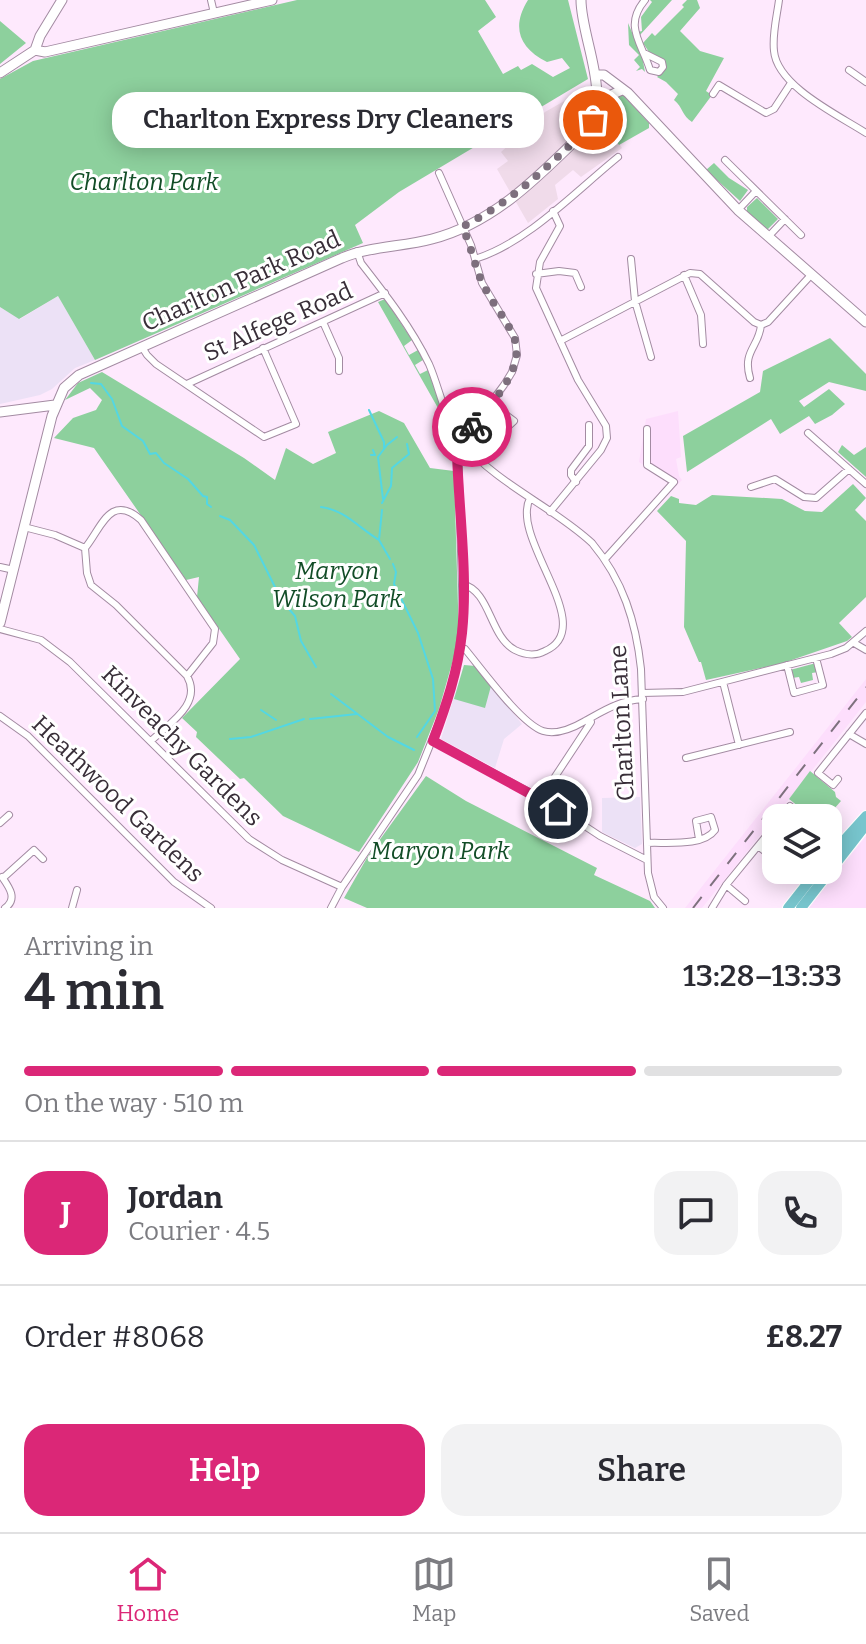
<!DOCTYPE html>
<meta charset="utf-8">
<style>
:root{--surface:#fff;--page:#f2f2f3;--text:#2b2b33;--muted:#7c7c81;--line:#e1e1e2;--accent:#db2777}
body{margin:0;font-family:Bitter,serif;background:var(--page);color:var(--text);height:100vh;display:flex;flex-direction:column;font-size:30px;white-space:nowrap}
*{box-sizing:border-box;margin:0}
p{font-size:26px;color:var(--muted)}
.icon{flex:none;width:44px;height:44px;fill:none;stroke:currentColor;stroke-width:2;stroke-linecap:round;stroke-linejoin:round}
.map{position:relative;height:908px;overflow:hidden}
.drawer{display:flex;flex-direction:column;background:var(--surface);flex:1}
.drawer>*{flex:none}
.buttons{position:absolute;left:762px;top:804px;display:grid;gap:16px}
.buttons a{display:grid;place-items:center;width:80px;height:80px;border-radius:16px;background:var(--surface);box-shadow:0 4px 20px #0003;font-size:40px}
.pin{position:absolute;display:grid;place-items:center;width:68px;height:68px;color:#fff;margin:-34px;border:4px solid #fff;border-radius:50%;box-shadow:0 2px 8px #0007}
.courier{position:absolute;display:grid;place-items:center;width:80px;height:80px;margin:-40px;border:6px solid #db2777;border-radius:50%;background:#fff;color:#222;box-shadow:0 2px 10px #0007}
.bubble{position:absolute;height:56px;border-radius:24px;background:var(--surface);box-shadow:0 4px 20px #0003;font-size:26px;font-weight:600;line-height:56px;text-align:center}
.summary em{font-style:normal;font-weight:600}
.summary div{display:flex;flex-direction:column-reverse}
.summary{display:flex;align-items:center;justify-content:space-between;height:136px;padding:0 24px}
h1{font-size:52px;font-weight:600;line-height:60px}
.bar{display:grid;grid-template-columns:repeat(4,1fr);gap:12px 8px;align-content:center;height:96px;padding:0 24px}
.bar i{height:10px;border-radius:6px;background:var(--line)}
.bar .selected{background:var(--accent)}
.bar p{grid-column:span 4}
.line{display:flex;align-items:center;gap:20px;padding:0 24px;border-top:2px solid var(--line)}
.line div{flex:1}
.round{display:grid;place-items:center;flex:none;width:84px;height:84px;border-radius:24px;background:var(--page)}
.action{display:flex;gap:16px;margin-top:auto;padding:16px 24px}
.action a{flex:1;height:92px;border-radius:24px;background:var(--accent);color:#fff;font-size:32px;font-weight:600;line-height:92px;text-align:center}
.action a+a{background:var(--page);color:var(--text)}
.dock{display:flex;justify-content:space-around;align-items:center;height:112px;border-top:2px solid var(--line);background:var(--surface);font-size:22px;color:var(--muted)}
.dock a{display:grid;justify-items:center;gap:4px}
.dock .selected{color:var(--accent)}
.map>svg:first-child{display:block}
.commercial{fill:#f0dbea}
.built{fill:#fddefc}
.education{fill:#ece1f6}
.green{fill:#8dd09d}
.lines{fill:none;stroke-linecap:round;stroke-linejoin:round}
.stream{stroke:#53d7e3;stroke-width:2}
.street-casing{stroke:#a38ba2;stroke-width:8}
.secondary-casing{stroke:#a38ba2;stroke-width:11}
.primary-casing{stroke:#fff;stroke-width:12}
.street{stroke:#fff;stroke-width:6}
.secondary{stroke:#fff;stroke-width:9}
.primary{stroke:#77c5cd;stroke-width:10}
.rail{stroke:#7e717e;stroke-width:2;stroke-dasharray:14 14;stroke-linecap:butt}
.done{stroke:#7d6f7d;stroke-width:8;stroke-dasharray:0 14.4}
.route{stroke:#db2777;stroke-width:10}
.labels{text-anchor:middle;stroke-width:6;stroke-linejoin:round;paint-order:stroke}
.park-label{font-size:24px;font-style:italic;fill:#124d27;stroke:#fff}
.street-label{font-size:24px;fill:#382e38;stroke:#fff}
</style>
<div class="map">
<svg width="866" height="908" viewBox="0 0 866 908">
<rect width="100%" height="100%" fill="#fee9fd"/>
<path class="commercial" d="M 580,92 L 586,102 L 582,104 L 585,110 L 601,119 L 622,148 L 581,177 L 573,170 L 555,185 L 558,199 L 528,223 L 497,169 L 508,161 L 501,152 L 545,112 Z"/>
<path class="built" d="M 678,411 L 681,457 L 676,459 L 679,476 L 682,480 L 676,486 L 639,462 L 646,419 Z
M 866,679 L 866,702 L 833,744 L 702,908 L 685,908 Z
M 866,836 L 866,908 L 809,908 L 836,873 Z"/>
<path class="education" d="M 58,296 L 95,360 L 75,368 L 52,389 L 40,395 L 0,404 L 0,307 L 20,319 Z
M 464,665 L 475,666 L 522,724 L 504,739 L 495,768 L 441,739 Z
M 640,797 L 642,844 L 635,848 L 602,832 L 602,798 Z"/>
<path class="green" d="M 297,0 L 485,0 L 496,17 L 478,31 L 503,74 L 518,66 L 521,70 L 532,64 L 553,77 L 570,68 L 562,58 L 547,62 C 519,48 511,27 528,0 L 568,0 L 588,79 L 399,192 L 355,225 L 363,243 L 95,360 L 58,296 L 19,319 L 0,307 L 0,79 L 33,61 Z
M 650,0 L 672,0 L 640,35 L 638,32 L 642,31 L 641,17 L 652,2 Z
M 687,0 L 697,0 L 700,8 L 680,31 L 700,51 L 724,58 L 706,91 L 712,95 L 692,122 C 682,116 683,107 674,100 L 678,94 L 666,82 L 657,77 L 665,69 L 664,60 L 649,52 L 643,43 L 652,33 L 655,36 L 684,7 L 682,5 Z
M 0,21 L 26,43 L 0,64 Z
M 628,23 L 642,56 L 645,72 L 642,69 L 636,71 L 640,67 L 634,60 L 639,55 L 629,45 Z
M 623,95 L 649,123 L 649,128 L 619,145 L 600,118 L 602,107 Z
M 714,163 L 729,178 L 748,190 L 740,201 L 706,170 Z
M 757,198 L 778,219 L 767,230 L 747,212 L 747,207 Z
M 385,299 L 412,340 L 404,346 L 409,355 L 418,350 L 423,360 L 415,365 L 420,374 L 428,370 L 449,423 L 447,424 L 378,302 Z
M 830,338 L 866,374 L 866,391 L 829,382 L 799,401 L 804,407 L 829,389 L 845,404 L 832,415 L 815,424 L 809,416 L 780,434 L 771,419 L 687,472 L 683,436 L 760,392 L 763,371 Z
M 102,372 L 244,458 L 275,480 L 286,448 L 313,464 L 336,453 L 328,432 L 379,411 L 404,423 L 430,468 L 454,471 L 459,639 L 439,709 L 418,762 L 359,852 L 283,816 L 244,778 L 240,779 L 196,737 L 197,732 L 182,718 L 240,659 L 197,597 L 199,577 L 186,580 L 94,448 L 54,438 L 73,418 L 96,410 L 102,400 L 90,388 L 65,400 L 78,383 Z
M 842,445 L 854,455 L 866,447 L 866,477 L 838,452 Z
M 853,484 L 866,498 L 855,510 L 866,521 L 866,597 L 839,623 L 852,637 L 847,641 L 783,663 L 706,680 L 701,662 L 699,662 L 684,627 L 686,541 L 657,511 L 671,496 L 679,499 L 679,503 L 696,505 L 712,495 L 782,499 L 805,511 L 822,512 Z
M 816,663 L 818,672 L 812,673 L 813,680 L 801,683 L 799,677 L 792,678 L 790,670 Z
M 464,665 L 475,666 L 491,686 L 485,708 L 454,699 Z
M 810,771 L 835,792 L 836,797 L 841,801 L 826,818 L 813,818 L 789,799 Z
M 426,776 L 466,801 L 597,868 L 594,875 L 650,901 L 655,908 L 367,908 L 344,898 L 368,856 Z"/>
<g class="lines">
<path class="stream" d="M 91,383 L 101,384 L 112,399 L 122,426 L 143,441 L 150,454 L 156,453 L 164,463 L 188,479 L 203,496 L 207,497 L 207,504 L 211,507
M 369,410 L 384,442 L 384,448
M 371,455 L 375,455 L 373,450
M 383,499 L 378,457 L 387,445 L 397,437
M 382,503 L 391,486 L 392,468 L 409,454 L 407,444
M 321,507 C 345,510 359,528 379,540
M 382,510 L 379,540 L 390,559
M 220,516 L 230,520 L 254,545 L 282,601 L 295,616 L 301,641 L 316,667
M 393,564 L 396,572 L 394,584 L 418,633 L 433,679 L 435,711 L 417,737
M 331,694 L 388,737 L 414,750
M 261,710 L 276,720
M 310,719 L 357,714
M 230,739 L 251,737 L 304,719"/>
<defs>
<path id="street" d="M 211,0 L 214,13
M 645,0 C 623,26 642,43 650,70 L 659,72 L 663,67 L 662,62 L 646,54
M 779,0 C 777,16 772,34 774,51 C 777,86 838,115 866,133
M 849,70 L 866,82
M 713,94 L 719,85 L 766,113 L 774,109 L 791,83
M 725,160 L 801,235
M 738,210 L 756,191
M 768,237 L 785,219
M 357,251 L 361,263 C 386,295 411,327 429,364 C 440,389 445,422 462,442 C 498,485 552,506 592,543 C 623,580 636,622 641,669 L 648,873 L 654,897 L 663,908
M 475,259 C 527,243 576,191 618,157
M 631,259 L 635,301 L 651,357
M 536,274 L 559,271 L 575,273 L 581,287
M 684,275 L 701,315 L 703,344
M 323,322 L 339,358 L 339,371
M 560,341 L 690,273 L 700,274 L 754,322 L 761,325
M 142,347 L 147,355 L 156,364 L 264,437 L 296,424 L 263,348
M 750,378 C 742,351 759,347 761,325 L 768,322 L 811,275
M 187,384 L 385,293
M 491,404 L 514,421 L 498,436
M 808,433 L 866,484
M 576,482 L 571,475 L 571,470 L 589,446 L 589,425
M 751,487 L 775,479 L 804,497 L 816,498 L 849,469
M 550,512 L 601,450 L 607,438 L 606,426 L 578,380 L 536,288 L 540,262 L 560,226 L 553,211
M 24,527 L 55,535 L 85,548 L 87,573 L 91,585 L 116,605 L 187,676 C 203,704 168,724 151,741
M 85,548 C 101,529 110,492 141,520 L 215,629 L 213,643 L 187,676
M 605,559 L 674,482 L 647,465 L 647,429
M 0,567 L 14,570
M 462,584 C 491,591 489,636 515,650 C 525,655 536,656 545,651 C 600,627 509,539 530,498
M 0,629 L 41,640 L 70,662 L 249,839 L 282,860 L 342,887
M 854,643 L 866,650
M 460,648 L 465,649 C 481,668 521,724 543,731 C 556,735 573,728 585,721 C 605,710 618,701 643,699
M 787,665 L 794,693 L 823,685 L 816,658
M 723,682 L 739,745
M 642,693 L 683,692 L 831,654 L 846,648 L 866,631
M 0,716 L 28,736 L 174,882 L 211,908
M 849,734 L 866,744
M 433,741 L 550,803 L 600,836 L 647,860
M 686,758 L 790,732
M 838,779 L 833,785 L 818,773 L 866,713
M 541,798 L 591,722 L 590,719
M 781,818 L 790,806 L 805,818
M 0,823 L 9,815
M 647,843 C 666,842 703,847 715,830 L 711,817 L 696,821 L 699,839
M 758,846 L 776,860
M 2,877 C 9,887 18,899 5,908
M 3,878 L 34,850 L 43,859
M 726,885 L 745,901
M 72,908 L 77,890
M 331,908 L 342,887 L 418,775 L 445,708 L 456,668 L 463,620 L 458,447 L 504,385 L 512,372 L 517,355 L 515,338 L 482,283 L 471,245 L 439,173
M 712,908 L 726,885 L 776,824"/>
<path id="secondary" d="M 35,50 L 45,52 L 272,0
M 0,73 L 35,50 L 40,36 L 62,0
M 595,75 L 604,75 L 628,93 L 738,210 L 866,322
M 596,102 L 622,90
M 0,412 L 55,405
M 0,623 L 52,416 L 64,388 L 79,375 L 342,258 C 371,246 402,247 432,239 C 495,223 541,174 586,130 C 613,97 581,38 581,0"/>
<path id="primary" d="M 828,858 L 866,816
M 788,908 L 818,870
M 801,908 L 866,825"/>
</defs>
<use href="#street" class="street-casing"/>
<use href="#secondary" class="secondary-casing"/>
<use href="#primary" class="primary-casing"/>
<use href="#street" class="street"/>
<use href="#secondary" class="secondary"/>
<use href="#primary" class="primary"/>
<path class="rail" d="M 693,908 L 866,687"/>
</g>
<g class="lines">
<path class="done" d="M 472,427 C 491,403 528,368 513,335 C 505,317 492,303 484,286 C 474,267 472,246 462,227 C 514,200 544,170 586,130 L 593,120"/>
<path class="route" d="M 472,427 L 461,441 L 457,454 C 459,513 468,575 462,633 C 458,671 446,706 433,741 L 558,809"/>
</g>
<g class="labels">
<g class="park-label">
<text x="144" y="190">Charlton Park</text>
<text x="337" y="579">Maryon<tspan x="337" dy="28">Wilson Park</tspan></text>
<text x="440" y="859">Maryon Park</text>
</g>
<g class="street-label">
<text transform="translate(241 281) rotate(-24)" y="8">Charlton Park Road</text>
<text transform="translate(278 322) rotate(-24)" y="8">St Alfege Road</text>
<text transform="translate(622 723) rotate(-93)" y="8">Charlton Lane</text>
<text transform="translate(182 746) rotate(45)" y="8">Kinveachy Gardens</text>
<text transform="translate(118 799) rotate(44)" y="8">Heathwood Gardens</text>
</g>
</g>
</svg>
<div class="buttons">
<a><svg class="icon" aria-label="layers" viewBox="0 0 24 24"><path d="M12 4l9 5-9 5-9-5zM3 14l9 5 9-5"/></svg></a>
</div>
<div class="pin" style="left:593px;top:120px;background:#ea580c"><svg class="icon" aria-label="bag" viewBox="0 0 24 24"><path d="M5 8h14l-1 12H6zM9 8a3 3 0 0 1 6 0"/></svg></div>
<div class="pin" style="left:558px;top:809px;background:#1f2937"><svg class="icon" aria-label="home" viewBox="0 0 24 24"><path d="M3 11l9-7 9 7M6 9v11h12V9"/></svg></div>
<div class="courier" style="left:472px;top:427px"><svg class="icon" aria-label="bike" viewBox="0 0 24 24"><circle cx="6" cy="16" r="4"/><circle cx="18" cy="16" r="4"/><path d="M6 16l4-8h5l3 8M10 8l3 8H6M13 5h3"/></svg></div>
<div class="bubble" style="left:112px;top:92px;width:432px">Charlton Express Dry Cleaners</div>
</div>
<section class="drawer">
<div class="summary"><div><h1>4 min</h1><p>Arriving in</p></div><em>13:28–13:33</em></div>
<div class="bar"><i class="selected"></i><i class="selected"></i><i class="selected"></i><i></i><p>On the way · 510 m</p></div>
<div class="line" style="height:144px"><b class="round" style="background:var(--accent);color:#fff">J</b><div><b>Jordan</b><p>Courier · 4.5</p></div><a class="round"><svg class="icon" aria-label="chat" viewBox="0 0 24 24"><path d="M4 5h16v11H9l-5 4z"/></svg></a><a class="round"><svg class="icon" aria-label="phone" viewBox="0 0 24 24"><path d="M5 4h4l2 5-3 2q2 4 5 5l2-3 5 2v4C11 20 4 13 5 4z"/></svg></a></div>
<div class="line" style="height:104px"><div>Order #8068</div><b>£8.27</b></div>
<div class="action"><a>Help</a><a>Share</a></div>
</section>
<nav class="dock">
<a class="selected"><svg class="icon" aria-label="home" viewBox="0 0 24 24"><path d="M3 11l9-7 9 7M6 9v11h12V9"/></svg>Home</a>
<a><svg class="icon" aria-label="map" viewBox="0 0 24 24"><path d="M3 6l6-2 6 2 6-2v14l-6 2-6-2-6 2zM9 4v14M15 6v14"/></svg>Map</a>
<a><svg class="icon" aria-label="saved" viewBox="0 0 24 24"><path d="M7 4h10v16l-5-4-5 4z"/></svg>Saved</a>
</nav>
